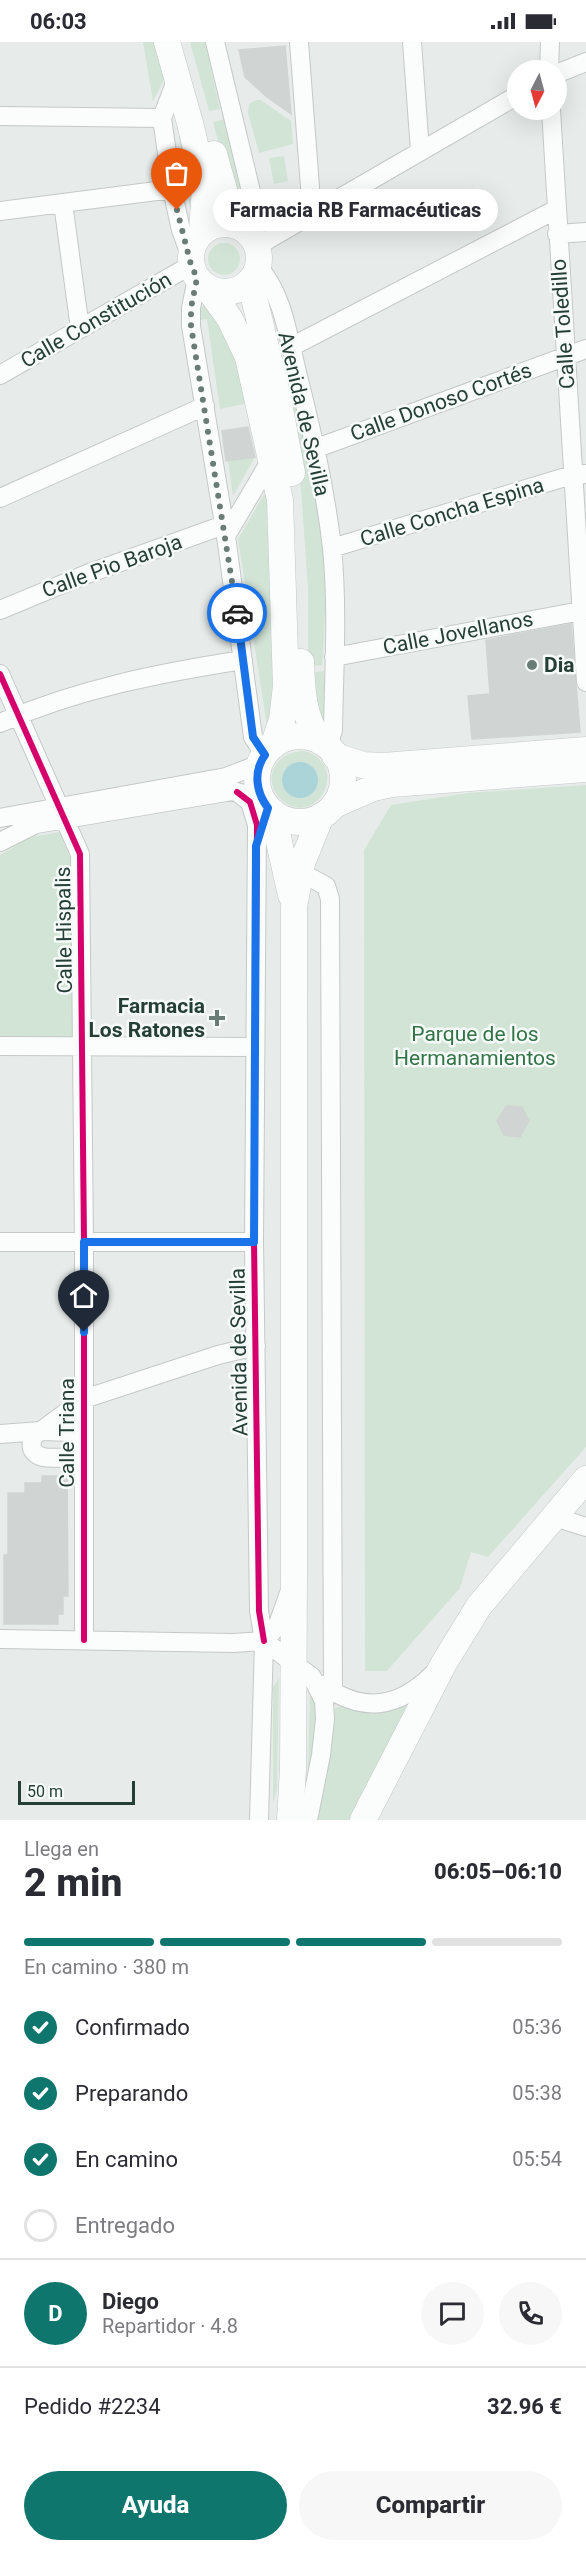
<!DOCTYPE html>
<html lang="es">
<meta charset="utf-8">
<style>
:root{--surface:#fff;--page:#f7f7f7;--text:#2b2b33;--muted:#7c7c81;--line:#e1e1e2;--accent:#0f766e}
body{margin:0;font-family:Roboto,sans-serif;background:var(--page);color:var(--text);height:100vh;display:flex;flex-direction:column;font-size:22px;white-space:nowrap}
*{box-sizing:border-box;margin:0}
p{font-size:20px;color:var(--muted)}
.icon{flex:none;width:33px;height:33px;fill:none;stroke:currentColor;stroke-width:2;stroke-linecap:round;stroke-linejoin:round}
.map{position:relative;height:1778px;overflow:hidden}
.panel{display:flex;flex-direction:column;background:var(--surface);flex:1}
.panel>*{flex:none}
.needle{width:39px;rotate:186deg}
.tools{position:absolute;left:507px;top:18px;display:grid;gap:12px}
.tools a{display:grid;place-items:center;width:60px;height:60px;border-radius:50%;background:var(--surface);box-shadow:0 6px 24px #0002;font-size:30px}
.scale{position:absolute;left:18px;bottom:15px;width:117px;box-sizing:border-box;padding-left:6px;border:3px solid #253f37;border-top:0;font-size:16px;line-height:21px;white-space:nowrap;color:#253f37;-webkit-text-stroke:4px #f6faf8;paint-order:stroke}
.pin{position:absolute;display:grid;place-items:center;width:51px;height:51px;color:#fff;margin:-62px -26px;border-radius:50% 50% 50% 0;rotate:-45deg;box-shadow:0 0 6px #0007}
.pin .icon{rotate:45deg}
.courier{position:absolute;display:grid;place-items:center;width:60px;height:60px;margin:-30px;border:4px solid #1a73e8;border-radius:50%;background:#fff;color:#222;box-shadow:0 2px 8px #0007}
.bubble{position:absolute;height:42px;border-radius:21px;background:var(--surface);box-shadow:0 6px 24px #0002;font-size:20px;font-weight:800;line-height:42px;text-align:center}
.head em{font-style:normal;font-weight:800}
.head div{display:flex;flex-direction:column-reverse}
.head{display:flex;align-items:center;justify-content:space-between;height:102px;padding:0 24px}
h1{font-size:39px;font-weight:800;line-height:45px}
.bar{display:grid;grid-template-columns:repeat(4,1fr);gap:9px 6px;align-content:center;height:72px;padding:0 24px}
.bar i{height:8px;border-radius:4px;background:var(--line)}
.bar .current{background:var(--accent)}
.bar p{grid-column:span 4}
.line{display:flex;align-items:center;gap:15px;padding:0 24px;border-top:2px solid var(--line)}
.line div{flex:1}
.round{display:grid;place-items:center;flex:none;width:63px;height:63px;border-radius:32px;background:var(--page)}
ol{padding:0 24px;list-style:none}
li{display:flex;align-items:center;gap:18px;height:66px}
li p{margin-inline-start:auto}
li .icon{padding:6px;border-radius:50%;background:var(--accent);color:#fff;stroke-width:4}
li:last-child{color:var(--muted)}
li i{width:33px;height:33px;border:3px solid var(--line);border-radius:50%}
.button{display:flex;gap:12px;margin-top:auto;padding:12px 24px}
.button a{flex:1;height:69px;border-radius:36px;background:var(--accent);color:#fff;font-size:24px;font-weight:800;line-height:69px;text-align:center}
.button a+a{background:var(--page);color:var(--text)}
.status{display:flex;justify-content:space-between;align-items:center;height:42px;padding:0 30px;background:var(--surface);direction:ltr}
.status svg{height:16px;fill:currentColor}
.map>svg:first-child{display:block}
.green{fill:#d2e4d6;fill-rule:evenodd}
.water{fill:#abd4d8}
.building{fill:#d0d5d3;stroke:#d0d5d3;stroke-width:1.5}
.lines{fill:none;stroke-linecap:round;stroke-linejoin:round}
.street-casing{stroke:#c4c9c7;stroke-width:20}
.secondary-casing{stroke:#c3c9c7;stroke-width:27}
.street{stroke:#fbfcfc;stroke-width:18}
.secondary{stroke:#fbfcfc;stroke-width:26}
.cycleway-casing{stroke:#f6faf8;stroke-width:10}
.cycleway{stroke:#d6006c;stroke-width:6}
.done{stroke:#697c76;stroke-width:6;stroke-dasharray:0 10.8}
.route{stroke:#1a73e8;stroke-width:8}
.poi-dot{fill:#697c76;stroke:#f6faf8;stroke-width:2}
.labels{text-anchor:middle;stroke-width:5;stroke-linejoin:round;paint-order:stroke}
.street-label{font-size:21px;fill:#253f37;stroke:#f6faf8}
.poi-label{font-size:21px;font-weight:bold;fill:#253f37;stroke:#f6faf8;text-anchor:start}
.park-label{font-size:21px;fill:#317447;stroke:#f6faf8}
</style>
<div class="status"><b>06:03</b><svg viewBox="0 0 49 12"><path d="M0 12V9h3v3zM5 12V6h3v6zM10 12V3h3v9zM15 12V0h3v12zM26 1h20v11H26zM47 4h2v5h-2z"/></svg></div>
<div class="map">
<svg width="586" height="1778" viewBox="0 0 586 1778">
<rect width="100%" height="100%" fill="#e7ecea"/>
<path class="green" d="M 143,0 L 159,0 L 167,32 L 153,59 Z
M 190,0 L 205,0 L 220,67 L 209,69 Z
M 256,58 L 261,58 L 291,79 L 293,102 L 259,111 L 248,71 L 249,62 Z
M 226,77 L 243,163 L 224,122 L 213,80 Z
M 185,92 L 194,131 L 192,181 L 179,94 Z
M 284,114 L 288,139 L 274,142 L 269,116 Z
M 296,147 L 297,164 L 278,174 L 274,172 L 269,154 Z
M208 217a16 16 0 1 1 32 0a16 16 0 1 1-32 0Z
M 205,262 L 234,301 L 249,355 L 244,362 L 220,367 L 207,277 L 200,278 L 199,267 Z
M 291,350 C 303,392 314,433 320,476 C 327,517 326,581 322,623 L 308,624 L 308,547 L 301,447 L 285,352 Z
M 255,415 L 233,454 L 228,418 Z
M 269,444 L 274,496 L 274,668 L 267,684 L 238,497 Z
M 324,629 L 325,676 L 316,676 L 308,631 Z
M 304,709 C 349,721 321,781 287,762 C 281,758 275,752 273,745 C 267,724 284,709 304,709 ZM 297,720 C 336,720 310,774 287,749 C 281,743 281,735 285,727 Z
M 586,743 L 586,1405 L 488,1515 L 471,1510 L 460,1546 L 387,1629 L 365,1629 L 364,808 L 391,763 L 468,751 Z
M 60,790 L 71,818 L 73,995 L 0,994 L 0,813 L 30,795 Z
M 279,1636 L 277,1747 L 273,1761 L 273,1645 Z
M 310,1650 L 315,1657 L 317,1670 L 307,1759 Z
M 417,1654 L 353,1778 L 317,1778 L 326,1731 L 334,1667 L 339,1665 L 367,1669 Z"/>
<path class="water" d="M282 738a18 18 0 1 1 36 0a18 18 0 1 1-36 0Z"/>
<path class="building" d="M 285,4 L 291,72 L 267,55 L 245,35 L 239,8 Z
M 248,385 L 255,415 L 226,419 L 222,389 Z
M 571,582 L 580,690 L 472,697 L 468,654 L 490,652 L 486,598 Z
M 506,1064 L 522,1065 L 529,1079 L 520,1095 L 504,1093 L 497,1079 Z
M 42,1434 L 67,1434 L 68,1554 L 63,1554 L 63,1572 L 58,1572 L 58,1582 L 4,1582 L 4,1513 L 8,1513 L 8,1451 L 25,1451 L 25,1441 L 42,1441 Z"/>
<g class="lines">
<defs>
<path id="street" d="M 215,0 L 255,166 L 251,195
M 299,0 L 312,171
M 412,0 L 420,109
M 549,28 L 550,0
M 556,32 L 586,20
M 177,36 L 162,76 L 172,147 L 181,188 L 191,215
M 551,68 L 586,640
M 0,74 L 162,76
M 63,161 L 80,287
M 0,169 L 172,147
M 557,192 L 586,190
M 258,210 L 263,201 L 269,197 L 518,53
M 258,225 C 282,250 288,293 296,326 C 311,386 325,444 332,506 C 338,566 334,628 333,688 L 328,705
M 197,236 L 191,266 L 191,284 L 226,494 L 253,695 L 265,713
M 291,305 L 555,168
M 0,333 L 191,223
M 317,406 L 586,307
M 0,456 L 205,364
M 226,494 L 272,416
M 332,506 L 572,433 L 586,432
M 0,568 L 87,532 L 224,483
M 334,615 L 586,568
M 0,632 L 80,812 L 84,1200 L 84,1598
M 0,681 C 78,647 159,631 243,618
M 237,750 L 250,760 L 257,783 L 254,1200 L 259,1569 L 264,1599
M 0,776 L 226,735 L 260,722
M 0,800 L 36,782 L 232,749 L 248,753
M 300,830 L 326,844 L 330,857 L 333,1650
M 0,1004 L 255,1005
M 0,1200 L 254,1200
M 41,1389 L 73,1390 L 81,1398 L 82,1407 L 73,1415 C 64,1415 52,1417 43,1415 C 27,1411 29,1395 41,1389 Z
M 0,1392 L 41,1389 L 84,1357 L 218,1313 L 256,1304
M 554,1475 L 586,1485
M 0,1597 L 233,1601 L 264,1599 L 259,1778
M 264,1599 L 312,1635 L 324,1659 L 325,1677 L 321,1713 L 308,1778
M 264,1599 L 277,1585 L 289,1551
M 323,1643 C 364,1672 399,1666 434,1631"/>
<path id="secondary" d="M 167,0 L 190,81 L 205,144 L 202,191
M 214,112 L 226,155 L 239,185
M191 216a34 34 0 1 1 68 0a34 34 0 1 1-68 0Z
M 250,239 L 277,351 L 292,431
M 207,245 L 230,277 L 248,315 L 280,458 L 286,644 L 282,678 L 273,704
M 301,620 C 302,648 303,677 321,700
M257 737a43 43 0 1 1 86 0a43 43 0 1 1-86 0Z
M 335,714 L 363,723 L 383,724 L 586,708
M 334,763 L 373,746 L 392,742 L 586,727
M 272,769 L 291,853
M 290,1778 L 293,1727 L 294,1536 L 294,865 L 302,821 L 321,774
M 363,1778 L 444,1621 L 479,1564 L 586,1437"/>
</defs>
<use href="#street" class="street-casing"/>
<use href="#secondary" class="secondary-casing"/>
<use href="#street" class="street"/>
<use href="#secondary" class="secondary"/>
<defs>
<path id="cycleway" d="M 0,632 L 80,812 L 84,1200 L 84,1598
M 237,750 L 250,760 L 257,783 L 254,1200 L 259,1569 L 264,1599"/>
</defs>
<use href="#cycleway" class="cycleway-casing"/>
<use href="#cycleway" class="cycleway"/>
</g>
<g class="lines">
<path class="done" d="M 177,168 L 191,223 L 197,236 L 191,266 L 191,284 L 237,571"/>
<path class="route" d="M 84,1290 L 84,1200 L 254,1200 L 256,804 L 268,766 C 256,750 253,730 265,713 L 253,695 L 237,571"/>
</g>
<g class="poi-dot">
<circle cx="532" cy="623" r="6"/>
<path d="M214 967h6v6h6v6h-6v6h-6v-6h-6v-6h6z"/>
</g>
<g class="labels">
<g class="street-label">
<text transform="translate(96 278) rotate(-30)" y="7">Calle Constitución</text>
<text transform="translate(563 282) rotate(-94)" y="7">Calle Toledillo</text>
<text transform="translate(441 360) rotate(-20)" y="7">Calle Donoso Cortés</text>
<text transform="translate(304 372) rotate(77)" y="7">Avenida de Sevilla</text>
<text transform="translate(452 470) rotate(-17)" y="7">Calle Concha Espina</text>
<text transform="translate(112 524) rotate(-20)" y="7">Calle Pio Baroja</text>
<text transform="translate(458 591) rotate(-11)" y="7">Calle Jovellanos</text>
<text transform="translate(64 888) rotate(-91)" y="7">Calle Hispalis</text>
<text transform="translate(239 1310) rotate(-91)" y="7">Avenida de Sevilla</text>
<text transform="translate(67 1391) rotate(-90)" y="7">Calle Triana</text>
</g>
<g class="poi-label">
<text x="544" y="630">Dia</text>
<text x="205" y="971" text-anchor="end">Farmacia<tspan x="205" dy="24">Los Ratones</tspan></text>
</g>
<g class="park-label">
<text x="475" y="999">Parque de los<tspan x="475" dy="24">Hermanamientos</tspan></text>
</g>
</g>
</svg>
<div class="tools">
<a><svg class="needle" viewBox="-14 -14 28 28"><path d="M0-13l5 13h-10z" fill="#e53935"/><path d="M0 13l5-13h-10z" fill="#7c7c81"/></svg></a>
</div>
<div class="scale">50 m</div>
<div class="pin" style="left:177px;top:168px;background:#ea580c"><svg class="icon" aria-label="bag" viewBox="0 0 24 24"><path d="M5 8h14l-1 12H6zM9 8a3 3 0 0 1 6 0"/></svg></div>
<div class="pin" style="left:84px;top:1290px;background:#1f2937"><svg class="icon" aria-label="home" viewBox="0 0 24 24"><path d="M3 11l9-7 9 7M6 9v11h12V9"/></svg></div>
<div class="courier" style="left:237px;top:571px"><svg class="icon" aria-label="car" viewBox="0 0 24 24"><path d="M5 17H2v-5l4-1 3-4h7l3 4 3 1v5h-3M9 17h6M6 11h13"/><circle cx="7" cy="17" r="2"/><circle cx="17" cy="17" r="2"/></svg></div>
<div class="bubble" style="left:213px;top:147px;width:285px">Farmacia RB Farmacéuticas</div>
</div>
<section class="panel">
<div class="head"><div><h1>2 min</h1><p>Llega en</p></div><em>06:05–06:10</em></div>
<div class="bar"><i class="current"></i><i class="current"></i><i class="current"></i><i></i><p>En camino · 380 m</p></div>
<ol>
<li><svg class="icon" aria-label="check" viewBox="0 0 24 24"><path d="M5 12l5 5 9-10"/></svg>Confirmado<p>05:36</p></li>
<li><svg class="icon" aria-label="check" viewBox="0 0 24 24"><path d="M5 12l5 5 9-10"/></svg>Preparando<p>05:38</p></li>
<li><svg class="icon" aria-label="check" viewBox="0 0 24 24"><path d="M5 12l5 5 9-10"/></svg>En camino<p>05:54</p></li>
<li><i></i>Entregado</li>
</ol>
<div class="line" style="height:108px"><b class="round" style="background:var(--accent);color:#fff">D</b><div><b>Diego</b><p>Repartidor · 4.8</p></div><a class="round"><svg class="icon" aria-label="chat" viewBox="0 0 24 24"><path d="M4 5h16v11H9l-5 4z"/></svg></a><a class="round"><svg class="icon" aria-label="phone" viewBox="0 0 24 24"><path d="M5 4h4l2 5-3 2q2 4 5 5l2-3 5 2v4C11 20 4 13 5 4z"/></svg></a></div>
<div class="line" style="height:78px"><div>Pedido #2234</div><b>32.96 €</b></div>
<div class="button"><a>Ayuda</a><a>Compartir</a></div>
</section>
